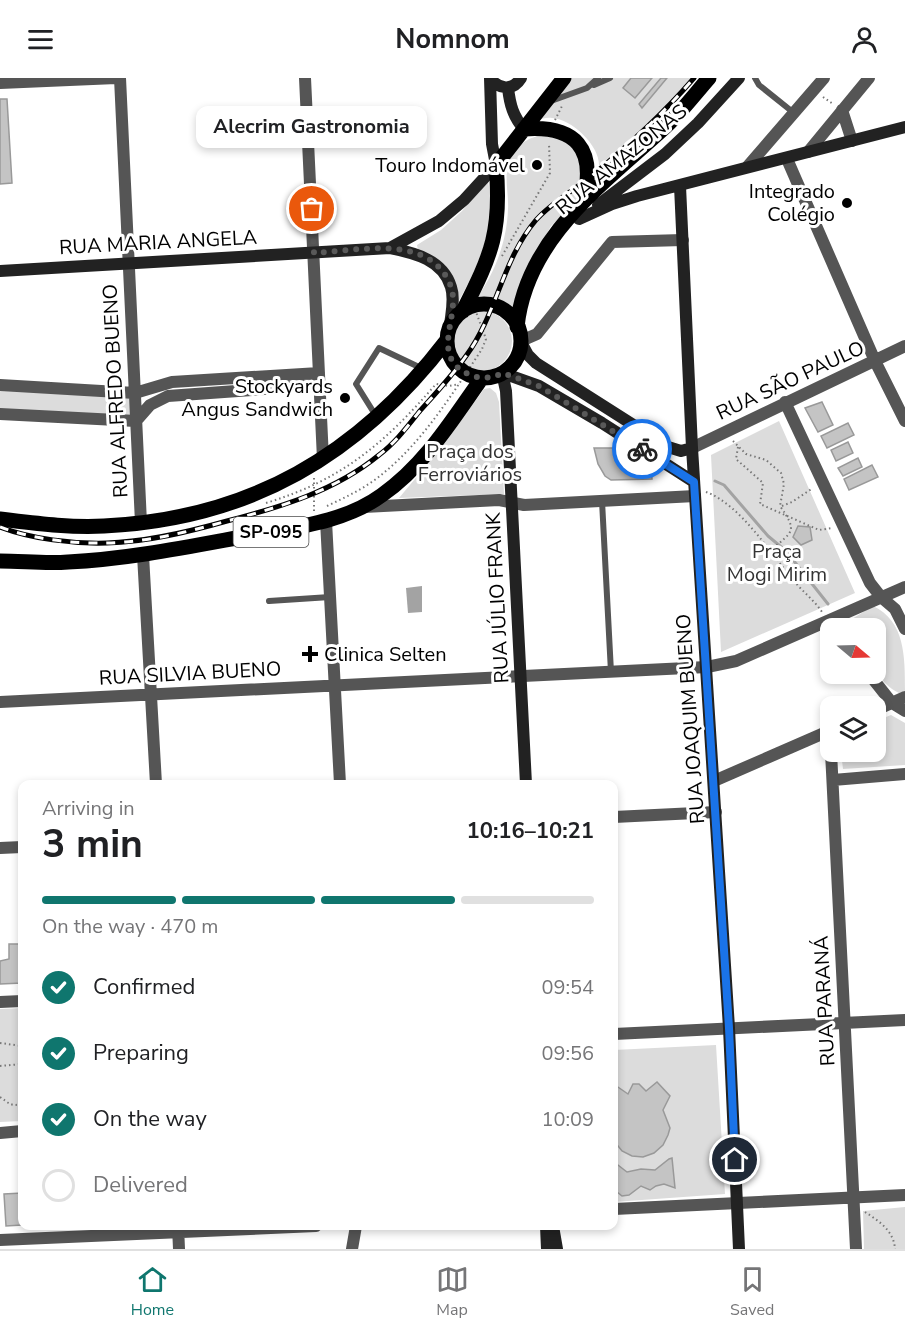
<!DOCTYPE html>
<meta charset="utf-8">
<style>
:root{--surface:#fff;--page:#f2f2f2;--text:#202124;--muted:#757577;--line:#e0e0e0;--accent:#0f766e}
body{margin:0;font-family:"Nunito Sans",sans-serif;background:var(--page);color:var(--text);height:100vh;display:flex;flex-direction:column;font-size:22px;white-space:nowrap}
*{box-sizing:border-box;margin:0}
p{font-size:20px;color:var(--muted)}
.icon{flex:none;width:33px;height:33px;fill:none;stroke:currentColor;stroke-width:2;stroke-linecap:round;stroke-linejoin:round}
.map{position:relative;flex:1;overflow:hidden}
.drawer{position:absolute;left:18px;top:702px;width:600px;height:450px;display:flex;flex-direction:column;background:var(--surface);border-radius:12px;box-shadow:0 3px 9px #0003}
.drawer>*{flex:none}
.needle{width:39px;rotate:109deg}
.controls{position:absolute;left:820px;top:540px;display:grid;gap:12px}
.controls a{display:grid;place-items:center;width:66px;height:66px;border-radius:12px;background:var(--surface);box-shadow:0 3px 9px #0003;font-size:30px}
.pin{position:absolute;display:grid;place-items:center;width:51px;height:51px;color:#fff;margin:-26px;border:3px solid #fff;border-radius:50%;box-shadow:0 2px 6px #0007}
.courier{position:absolute;display:grid;place-items:center;width:60px;height:60px;margin:-30px;border:4px solid #1a73e8;border-radius:50%;background:#fff;color:#222;box-shadow:0 2px 8px #0007}
.bubble{position:absolute;height:42px;border-radius:12px;background:var(--surface);box-shadow:0 3px 9px #0003;font-size:20px;font-weight:700;line-height:42px;text-align:center}
.headline em{font-style:normal;font-weight:700}
.headline div{display:flex;flex-direction:column-reverse}
.headline{display:flex;align-items:center;justify-content:space-between;height:102px;padding:0 24px}
h1{font-size:39px;font-weight:700;line-height:45px}
.bar{display:grid;grid-template-columns:repeat(4,1fr);gap:9px 6px;align-content:center;height:72px;padding:0 24px}
.bar i{height:8px;border-radius:4px;background:var(--line)}
.bar .active{background:var(--accent)}
.bar p{grid-column:span 4}
ol{padding:0 24px;list-style:none}
li{display:flex;align-items:center;gap:18px;height:66px}
li p{margin-inline-start:auto}
li .icon{padding:6px;border-radius:50%;background:var(--accent);color:#fff;stroke-width:4}
li:last-child{color:var(--muted)}
li i{width:33px;height:33px;border:3px solid var(--line);border-radius:50%}
header{display:flex;justify-content:space-between;align-items:center;height:78px;padding:0 24px;background:var(--surface);font-size:27px;font-weight:700}
.tabs{display:flex;justify-content:space-around;align-items:center;height:84px;border-top:2px solid var(--line);background:var(--surface);font-size:16px;color:var(--muted)}
.tabs a{display:grid;justify-items:center;gap:3px}
.tabs .active{color:var(--accent)}
.map>svg:first-child{display:block}
.green{fill:#dcdcdc}
.water{fill:#a3a3a3}
.lines{fill:none;stroke-linecap:round;stroke-linejoin:round}
.stream{stroke:#a3a3a3;stroke-width:3}
.building{fill:#c4c4c4;stroke:#999;stroke-width:1.5}
.path{stroke:#777;stroke-width:2;stroke-dasharray:1.5 3;stroke-linecap:butt}
.lane{stroke:#555;stroke-width:6}
.street{stroke:#555;stroke-width:12}
.secondary{stroke:#222;stroke-width:12}
.primary{stroke:#000;stroke-width:15}
.rail-casing{stroke:#000;stroke-width:5}
.rail{stroke:#fff;stroke-width:3;stroke-dasharray:9;stroke-linecap:butt}
.done{stroke:#595959;stroke-width:6;stroke-dasharray:0 10.8}
.route{stroke:#1a73e8;stroke-width:8}
.poi-dot{fill:#000;stroke:#fff;stroke-width:2}
.labels{text-anchor:middle;stroke-width:6;stroke-linejoin:round;paint-order:stroke}
.shield{fill:#fff;stroke:#4c4c4c;stroke-width:1.5}
.shield-label{font-size:18px;font-weight:bold;fill:#000}
.street-label{font-size:20px;fill:#000;stroke:#fff}
.poi-label{font-size:20px;fill:#000;stroke:#fff;text-anchor:end}
.park-label{font-size:20px;fill:#333;stroke:#fff}
</style>
<header><svg class="icon" aria-label="menu" viewBox="0 0 24 24"><path d="M4 6h16M4 12h16M4 18h16"/></svg>Nomnom<svg class="icon" aria-label="person" viewBox="0 0 24 24"><circle cx="12" cy="8" r="4"/><path d="M4 21q1-7 8-7t8 7"/></svg></header>
<div class="map">
<svg width="905" height="1171" viewBox="0 0 905 1171">
<rect width="100%" height="100%" fill="#fff"/>
<path class="green" d="M 572,0 L 691,0 L 644,50 L 599,88 C 600,68 572,41 552,40 C 547,39 542,41 537,41 Z
M 541,57 L 554,57 L 569,65 L 579,76 L 583,109 L 571,129 L 551,148 L 535,177 L 513,230 C 501,221 491,218 476,221 C 495,195 507,163 508,131 C 509,116 503,95 510,81 C 518,66 526,61 541,57 Z
M 488,103 C 497,149 479,187 457,226 C 450,195 449,184 418,172 L 417,167 L 441,152 L 462,133 Z
M452 263a30 30 0 1 1 60 0a30 30 0 1 1-60 0Z
M 490,310 L 496,315 L 499,324 L 504,416 L 399,420 L 445,365 L 484,311 Z
M 0,311 L 133,317 L 133,341 L 0,333 Z
M 779,343 L 855,515 L 721,574 L 711,377 Z
M 873,528 C 905,543 905,578 905,613 L 899,615 C 870,600 876,579 876,550 L 846,550 L 847,544 Z
M 891,637 L 905,645 L 905,687 L 843,691 L 841,674 L 876,674 L 876,643 Z
M 22,930 L 22,1043 L 0,1044 L 0,931 Z
M 716,967 L 725,1116 L 614,1124 L 614,972 Z
M 905,1129 L 905,1171 L 864,1171 L 863,1133 Z"/>
<path class="water" d="M 422,508 L 422,534 L 408,535 L 406,510 Z"/>
<g class="lines">
<path class="stream" d="M 715,403 L 724,407 L 768,458 L 786,473 L 828,526"/>
</g>
<path class="building" d="M 631,0 L 652,0 L 635,20 L 623,10 Z
M 661,0 L 667,0 L 642,30 L 639,26 Z
M 0,21 L 7,21 L 12,105 L 0,106 Z
M 822,324 L 833,347 L 818,354 L 805,330 Z
M 848,345 L 854,357 L 827,370 L 821,358 Z
M 848,364 L 853,375 L 836,383 L 831,372 Z
M 594,370 L 616,370 L 620,386 L 651,383 L 652,401 L 611,402 L 605,398 L 598,386 Z
M 858,380 L 862,389 L 843,398 L 838,390 Z
M 872,387 L 878,399 L 849,412 L 844,401 Z
M 798,448 L 810,449 L 812,462 L 801,467 L 793,459 Z
M 9,866 L 22,866 L 22,905 L 0,906 L 0,883 L 9,881 Z
M 657,1004 L 670,1018 L 663,1032 L 670,1050 L 668,1057 L 663,1067 L 654,1075 L 643,1079 L 632,1078 L 622,1073 L 614,1063 L 614,1009 L 615,1007 L 628,1016 L 633,1006 L 639,1006 L 646,1013 Z
M 672,1080 L 675,1110 L 664,1106 L 656,1108 L 650,1112 L 641,1108 L 629,1117 L 622,1118 L 617,1114 L 614,1114 L 614,1084 L 627,1094 L 641,1091 L 655,1092 L 669,1081 Z
M 22,1115 L 22,1147 L 6,1148 L 4,1116 Z"/>
<g class="lines">
<path class="path" d="M 823,19 L 833,26
M 555,42 L 562,28
M 502,178 L 550,95 L 549,65
M 733,363 L 746,376 L 766,382 L 781,395 L 784,406 L 780,428 C 798,454 793,453 771,472
M 738,369 L 736,381 L 763,405 L 760,426 L 819,452 L 832,450
M 314,400 L 314,434
M 706,414 C 741,427 770,475 794,503 C 803,514 814,522 822,534
M 266,425 C 342,402 385,365 436,306 L 449,308 L 459,306
M 327,428 C 344,420 361,412 376,401 C 421,367 451,318 482,271 L 486,261 L 476,234
M 782,428 L 792,424 L 813,410
M 22,944 L 20,953 L 22,960
M 0,965 L 22,968
M 0,988 L 22,986
M 0,1019 C 8,1024 10,1029 21,1026
M 22,1026 L 19,1020 L 22,1014
M 865,1134 C 879,1143 894,1153 895,1171"/>
<path class="lane" d="M 755,0 L 759,7 L 794,35
M 594,7 L 610,0
M 551,23 L 587,10 L 598,0
M 376,338 L 356,306 L 379,270 L 421,290
M 602,423 L 611,594
M 269,523 L 330,519"/>
<path class="street" d="M 120,0 L 141,445
M 305,0 L 323,381
M 0,5 L 116,0
M 842,32 L 852,63
M 808,74 L 869,0
M 787,81 L 875,283 L 905,343
M 748,88 L 824,0
M 521,263 L 537,256 L 612,164 L 683,162
M 0,307 L 135,315 L 172,304 L 319,295
M 785,324 L 870,505 L 881,519 L 895,531 L 905,551
M 0,336 L 136,343 L 150,327 L 168,318 L 320,307
M 692,370 L 905,268
M 364,429 L 499,422 L 524,427 L 695,418
M 326,443 L 340,706
M 143,477 L 156,706
M 869,596 L 892,625 L 905,633
M 0,624 L 707,589 L 736,583 L 905,509
M 876,632 L 905,619
M 831,674 L 856,1171
M 833,702 L 905,696
M 714,703 L 831,652
M 614,739 L 716,734
M 0,770 L 22,769
M 0,924 L 22,923
M 614,956 L 905,942
M 0,1055 L 22,1053
M 614,1131 L 905,1117
M 178,1148 L 179,1171
M 0,1162 L 316,1148
M 352,1171 L 356,1148"/>
<path class="secondary" d="M 490,0 C 499,12 513,13 521,0
M 508,10 C 510,27 513,38 524,51
M 680,108 L 692,370 L 729,950 L 739,1171
M 598,127 L 665,76 L 698,45 L 739,0
M 579,141 L 612,126 L 637,118 L 905,49
M 390,170 L 439,143 L 464,122 L 496,87 L 492,66 L 490,0
M 0,193 L 390,170 C 415,175 443,182 451,209 C 455,221 451,236 450,248
M 521,264 L 528,277 L 536,285 L 668,369 L 681,373 L 692,370
M 502,295 L 506,313 L 526,706
M 503,295 L 539,308 L 602,345 L 694,404
M 546,1148 L 547,1171
M 553,1148 L 557,1171"/>
<path class="primary" d="M 524,51 C 576,47 596,71 584,121
M447 263a37 37 0 1 1 74 0a37 37 0 1 1-74 0Z
M 463,233 C 492,176 502,152 496,87 L 564,0
M 517,249 C 526,160 603,106 663,51 C 680,36 694,17 709,0
M 0,441 C 34,445 70,450 104,448 C 250,441 359,377 447,262
M 0,483 C 23,483 46,486 68,484 C 130,481 192,468 253,457 C 297,449 345,444 382,417 C 425,387 452,342 482,300"/>
<defs>
<path id="rail" d="M 0,449 C 32,461 73,466 107,465 C 147,464 188,454 227,443 C 281,429 335,413 379,377 C 395,365 407,349 419,334 C 435,316 452,298 466,278 C 497,236 502,182 536,142 C 551,125 571,114 589,100 C 627,69 662,37 694,0"/>
</defs>
<use href="#rail" class="rail-casing"/>
<use href="#rail" class="rail"/>
</g>
<g class="lines">
<path class="done" d="M 312,131 L 314,175 C 349,173 402,162 432,183 C 440,189 448,199 451,209 C 461,238 429,278 468,296 C 480,302 492,300 503,295 L 539,308 L 642,371"/>
<path class="route" d="M 642,371 L 694,404 L 729,950 L 735,1082"/>
</g>
<g class="poi-dot">
<circle cx="537" cy="87" r="6"/>
<circle cx="847" cy="125" r="6"/>
<circle cx="345" cy="320" r="6"/>
<path d="M307 567h6v6h6v6h-6v6h-6v-6h-6v-6h6z"/>
</g>
<g class="labels">
<rect class="shield" x="233.5" y="439" width="75" height="30" rx="4.5"/>
<g class="shield-label">
<text x="271" y="460">SP-095</text>
</g>
<g class="street-label">
<text transform="translate(621 81) rotate(-39)" y="7">RUA AMAZONAS</text>
<text transform="translate(158 164) rotate(-3)" y="7">RUA MARIA ANGELA</text>
<text transform="translate(790 302) rotate(-25)" y="7">RUA SÃO PAULO</text>
<text transform="translate(115 313) rotate(-93)" y="7">RUA ALFREDO BUENO</text>
<text transform="translate(497 520) rotate(-93)" y="7">RUA JÚLIO FRANK</text>
<text transform="translate(190 595) rotate(-3)" y="7">RUA SILVIA BUENO</text>
<text transform="translate(690 641) rotate(-94)" y="7">RUA JOAQUIM BUENO</text>
<text transform="translate(824 923) rotate(-93)" y="7">RUA PARANÁ</text>
</g>
<g class="poi-label">
<text x="525" y="94">Touro Indomável</text>
<text x="835" y="120">Integrado<tspan x="835" dy="23">Colégio</tspan></text>
<text x="333" y="315">Stockyards<tspan x="333" dy="23">Angus Sandwich</tspan></text>
<text x="324" y="583" text-anchor="start">Clinica Selten</text>
</g>
<g class="park-label">
<text x="470" y="380">Praça dos<tspan x="470" dy="23">Ferroviários</tspan></text>
<text x="777" y="480">Praça<tspan x="777" dy="23">Mogi Mirim</tspan></text>
</g>
</g>
</svg>
<div class="controls">
<a><svg class="needle" viewBox="-14 -14 28 28"><path d="M0-13l5 13h-10z" fill="#e53935"/><path d="M0 13l5-13h-10z" fill="#757577"/></svg></a>
<a><svg class="icon" aria-label="layers" viewBox="0 0 24 24"><path d="M12 4l9 5-9 5-9-5zM3 14l9 5 9-5"/></svg></a>
</div>
<div class="pin" style="left:312px;top:131px;background:#ea580c"><svg class="icon" aria-label="bag" viewBox="0 0 24 24"><path d="M5 8h14l-1 12H6zM9 8a3 3 0 0 1 6 0"/></svg></div>
<div class="pin" style="left:735px;top:1082px;background:#1f2937"><svg class="icon" aria-label="home" viewBox="0 0 24 24"><path d="M3 11l9-7 9 7M6 9v11h12V9"/></svg></div>
<div class="courier" style="left:642px;top:371px"><svg class="icon" aria-label="bike" viewBox="0 0 24 24"><circle cx="6" cy="16" r="4"/><circle cx="18" cy="16" r="4"/><path d="M6 16l4-8h5l3 8M10 8l3 8H6M13 5h3"/></svg></div>
<div class="bubble" style="left:196px;top:28px;width:231px">Alecrim Gastronomia</div>
<section class="drawer">
<div class="headline"><div><h1>3 min</h1><p>Arriving in</p></div><em>10:16–10:21</em></div>
<div class="bar"><i class="active"></i><i class="active"></i><i class="active"></i><i></i><p>On the way · 470 m</p></div>
<ol>
<li><svg class="icon" aria-label="check" viewBox="0 0 24 24"><path d="M5 12l5 5 9-10"/></svg>Confirmed<p>09:54</p></li>
<li><svg class="icon" aria-label="check" viewBox="0 0 24 24"><path d="M5 12l5 5 9-10"/></svg>Preparing<p>09:56</p></li>
<li><svg class="icon" aria-label="check" viewBox="0 0 24 24"><path d="M5 12l5 5 9-10"/></svg>On the way<p>10:09</p></li>
<li><i></i>Delivered</li>
</ol>
</section>
</div>
<nav class="tabs">
<a class="active"><svg class="icon" aria-label="home" viewBox="0 0 24 24"><path d="M3 11l9-7 9 7M6 9v11h12V9"/></svg>Home</a>
<a><svg class="icon" aria-label="map" viewBox="0 0 24 24"><path d="M3 6l6-2 6 2 6-2v14l-6 2-6-2-6 2zM9 4v14M15 6v14"/></svg>Map</a>
<a><svg class="icon" aria-label="saved" viewBox="0 0 24 24"><path d="M7 4h10v16l-5-4-5 4z"/></svg>Saved</a>
</nav>
